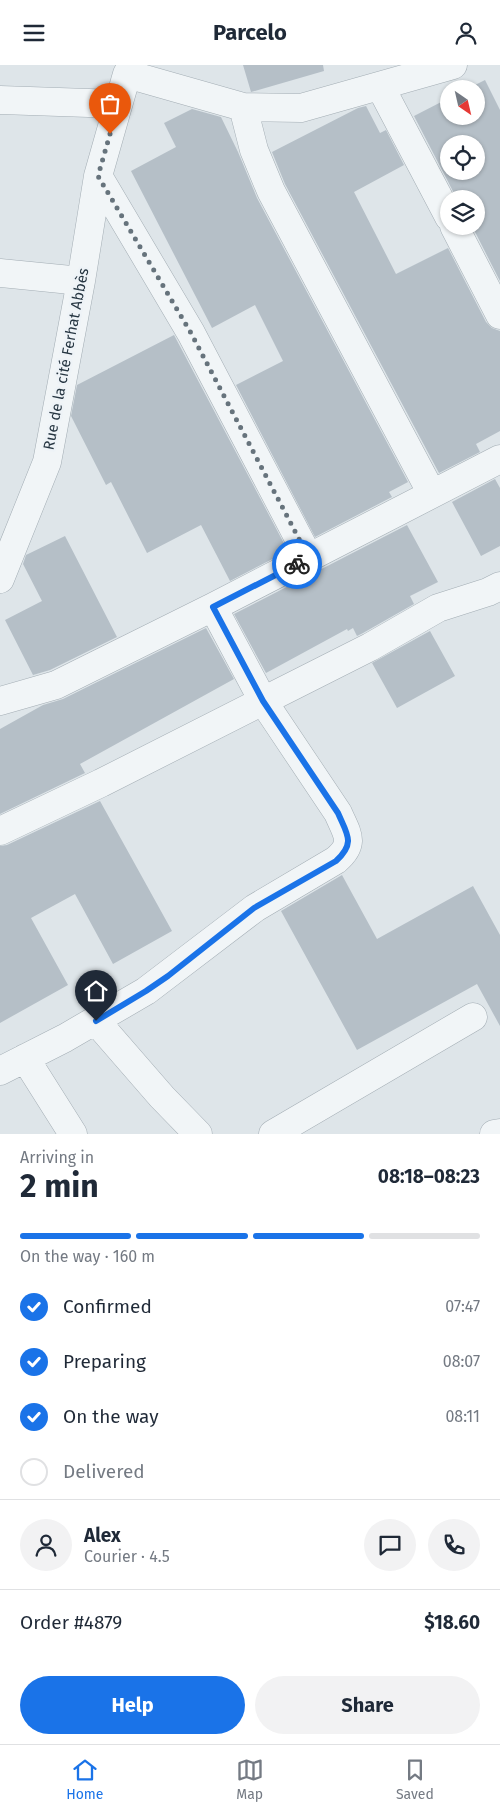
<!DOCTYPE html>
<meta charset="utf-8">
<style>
:root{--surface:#fff;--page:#f2f2f3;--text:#1f2937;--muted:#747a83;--line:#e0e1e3;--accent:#1a73e8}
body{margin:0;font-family:"Fira Sans",sans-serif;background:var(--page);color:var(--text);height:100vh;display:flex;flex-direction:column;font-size:19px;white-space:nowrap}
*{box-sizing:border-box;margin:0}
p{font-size:16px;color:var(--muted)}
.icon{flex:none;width:28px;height:28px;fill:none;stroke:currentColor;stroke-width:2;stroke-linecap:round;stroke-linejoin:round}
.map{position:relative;height:1069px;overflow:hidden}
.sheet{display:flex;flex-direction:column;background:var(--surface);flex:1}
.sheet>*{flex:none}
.needle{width:32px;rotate:146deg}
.controls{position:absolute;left:440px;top:15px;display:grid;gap:10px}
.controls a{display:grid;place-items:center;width:45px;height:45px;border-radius:50%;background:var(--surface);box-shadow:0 1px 4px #0004;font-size:25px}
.pin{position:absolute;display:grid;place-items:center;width:42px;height:42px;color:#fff;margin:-51px -21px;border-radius:50% 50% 50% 0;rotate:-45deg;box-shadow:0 0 5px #0007}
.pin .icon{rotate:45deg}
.courier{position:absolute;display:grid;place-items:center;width:50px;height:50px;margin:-25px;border:4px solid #1a73e8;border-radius:50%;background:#fff;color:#222;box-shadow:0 1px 6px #0007}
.headline em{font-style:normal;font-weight:700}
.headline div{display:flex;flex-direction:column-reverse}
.headline{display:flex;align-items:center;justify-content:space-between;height:85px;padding:0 20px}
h1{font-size:32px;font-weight:700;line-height:38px}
.bar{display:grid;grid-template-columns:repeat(4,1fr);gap:8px 5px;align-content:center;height:60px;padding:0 20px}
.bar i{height:6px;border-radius:4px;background:var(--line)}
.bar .active{background:var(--accent)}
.bar p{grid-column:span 4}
.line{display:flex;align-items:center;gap:12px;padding:0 20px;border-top:1px solid var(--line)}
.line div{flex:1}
.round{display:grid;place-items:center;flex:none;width:52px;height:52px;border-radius:26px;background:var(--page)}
ol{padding:0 20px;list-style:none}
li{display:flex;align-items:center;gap:15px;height:55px}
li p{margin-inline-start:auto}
li .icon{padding:5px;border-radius:50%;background:var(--accent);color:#fff;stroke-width:4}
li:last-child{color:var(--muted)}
li i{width:28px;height:28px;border:2px solid var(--line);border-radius:50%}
.primary-button{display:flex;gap:10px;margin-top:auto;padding:10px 20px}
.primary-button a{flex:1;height:58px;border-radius:30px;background:var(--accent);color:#fff;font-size:20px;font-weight:700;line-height:58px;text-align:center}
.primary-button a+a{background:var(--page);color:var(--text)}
header{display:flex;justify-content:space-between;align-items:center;height:65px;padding:0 20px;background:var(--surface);font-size:22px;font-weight:700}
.tab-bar{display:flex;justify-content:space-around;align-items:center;height:70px;border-top:1px solid var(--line);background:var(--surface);font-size:14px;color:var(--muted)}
.tab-bar a{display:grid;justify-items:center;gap:2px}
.tab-bar .active{color:var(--accent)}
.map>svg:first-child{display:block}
.building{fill:#b5bfc7;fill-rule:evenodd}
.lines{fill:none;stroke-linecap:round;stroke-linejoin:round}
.minor-casing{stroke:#a3adb4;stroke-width:29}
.minor{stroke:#f1f5f7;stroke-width:28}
.done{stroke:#66737c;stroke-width:5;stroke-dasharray:0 9}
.route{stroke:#1a73e8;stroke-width:6}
.labels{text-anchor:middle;stroke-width:5;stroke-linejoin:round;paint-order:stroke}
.street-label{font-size:15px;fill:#263642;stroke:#eef3f7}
</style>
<header><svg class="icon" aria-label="menu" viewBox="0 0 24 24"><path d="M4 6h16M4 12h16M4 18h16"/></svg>Parcelo<svg class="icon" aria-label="person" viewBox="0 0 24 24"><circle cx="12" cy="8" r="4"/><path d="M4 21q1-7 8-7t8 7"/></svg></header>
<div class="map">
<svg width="500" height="1069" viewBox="0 0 500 1069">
<rect width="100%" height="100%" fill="#dee5e9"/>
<path class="building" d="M 243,0 L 323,0 L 324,6 L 251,27 Z
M 485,15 L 500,45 L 500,216 L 472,161 L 476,161 L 476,134 L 457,134 L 414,51 L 449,33 L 449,51 L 476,51 L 476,24 L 467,24 ZM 449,79 L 476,79 L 476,106 L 449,106 Z
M 366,41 L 380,68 L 386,65 L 404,100 L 354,127 L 396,209 L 448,183 L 486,257 L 492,263 L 500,266 L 500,366 L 476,379 L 480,387 L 439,408 L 285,119 L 272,87 L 358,43 Z
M 192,44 L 221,52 L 238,87 L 257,133 L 408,417 L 389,427 L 392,432 L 315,472 L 236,320 L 283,296 L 255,240 L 212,263 L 131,106 L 176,82 L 164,58 Z
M 174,270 L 288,486 L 230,516 L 201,460 L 147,488 L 111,417 L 106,420 L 71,351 L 77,320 Z
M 495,414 L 500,423 L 500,481 L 481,491 L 452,437 Z
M 407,460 L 438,517 L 410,531 L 414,539 L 363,568 L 357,571 L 353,563 L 348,566 L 347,564 L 266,608 L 234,549 Z
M 65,471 L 117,572 L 50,605 L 33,610 L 5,555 L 42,536 L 23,499 L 26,490 Z
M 206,563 L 234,614 L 80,699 L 85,708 L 0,749 L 0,664 L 43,640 L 63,634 Z
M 430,566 L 455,611 L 397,643 L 372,598 Z
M 100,736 L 172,866 L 113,899 L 75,829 L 31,853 L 68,920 L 0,958 L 0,781 L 7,780 Z
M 342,810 L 377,874 L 473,821 L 500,870 L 500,961 L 477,919 L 357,985 L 281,846 Z"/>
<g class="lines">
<defs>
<path id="minor" d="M 127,9 L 243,42 L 301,43 L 453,0
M 380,21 L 449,152
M 0,35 L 118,39
M 243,42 L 254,85 L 271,126 L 432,429
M 98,111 L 191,268 L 309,493
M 454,161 L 500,250
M 0,208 L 81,216
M 0,514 L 47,397 L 81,216 L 98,111 L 127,9 L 133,0
M 0,636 L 56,620 L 213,542 L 500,394
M 0,766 L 101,718 L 263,636 L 213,542
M 96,956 L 162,1032 L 198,1069
M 25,993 L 73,1069
M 0,1006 L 65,973 L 146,926 L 255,843 L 336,795 C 356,778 347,769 338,748 L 263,636 L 370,582 L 438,543 L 488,527 L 500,521
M 273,1069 L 473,952
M 494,1069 L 500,1068"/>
</defs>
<use href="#minor" class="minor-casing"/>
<use href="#minor" class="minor"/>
</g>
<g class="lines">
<path class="done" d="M 110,69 L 98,111 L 191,268 L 309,493 L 297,499"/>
<path class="route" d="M 96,956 L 146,926 L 168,911 L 254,843 L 336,796 C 356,778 347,769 338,748 L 263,636 L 213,542 L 297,499"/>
</g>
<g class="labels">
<g class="street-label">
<text transform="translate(66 294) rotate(-79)" y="5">Rue de la cité Ferhat Abbès</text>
</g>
</g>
</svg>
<div class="controls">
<a><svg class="needle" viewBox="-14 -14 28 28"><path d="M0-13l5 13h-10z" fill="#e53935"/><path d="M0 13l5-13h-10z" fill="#747a83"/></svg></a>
<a><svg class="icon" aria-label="locate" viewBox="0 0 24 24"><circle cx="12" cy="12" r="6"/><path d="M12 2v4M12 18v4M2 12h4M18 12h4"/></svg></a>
<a><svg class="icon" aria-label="layers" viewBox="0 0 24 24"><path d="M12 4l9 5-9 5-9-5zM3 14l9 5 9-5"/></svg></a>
</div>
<div class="pin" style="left:110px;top:69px;background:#ea580c"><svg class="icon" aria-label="bag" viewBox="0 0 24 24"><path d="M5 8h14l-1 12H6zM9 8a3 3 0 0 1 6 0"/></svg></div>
<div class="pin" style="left:96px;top:956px;background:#1f2937"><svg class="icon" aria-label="home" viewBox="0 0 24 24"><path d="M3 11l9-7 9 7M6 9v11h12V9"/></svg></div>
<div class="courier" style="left:297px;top:499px"><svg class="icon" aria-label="bike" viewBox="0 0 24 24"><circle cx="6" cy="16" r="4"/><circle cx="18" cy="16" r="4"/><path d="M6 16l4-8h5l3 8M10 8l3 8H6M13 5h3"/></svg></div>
</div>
<section class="sheet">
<div class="headline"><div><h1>2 min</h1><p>Arriving in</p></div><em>08:18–08:23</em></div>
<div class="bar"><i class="active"></i><i class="active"></i><i class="active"></i><i></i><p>On the way · 160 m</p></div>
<ol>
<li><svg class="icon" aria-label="check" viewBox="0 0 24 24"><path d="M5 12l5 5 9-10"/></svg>Confirmed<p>07:47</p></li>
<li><svg class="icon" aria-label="check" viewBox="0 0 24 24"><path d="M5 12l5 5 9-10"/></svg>Preparing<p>08:07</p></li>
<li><svg class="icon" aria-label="check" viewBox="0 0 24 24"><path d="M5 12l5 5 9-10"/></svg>On the way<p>08:11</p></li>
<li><i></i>Delivered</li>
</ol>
<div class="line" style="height:90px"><a class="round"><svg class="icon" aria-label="person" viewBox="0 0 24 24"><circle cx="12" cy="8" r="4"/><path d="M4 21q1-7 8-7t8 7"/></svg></a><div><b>Alex</b><p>Courier · 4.5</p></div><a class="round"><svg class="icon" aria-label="chat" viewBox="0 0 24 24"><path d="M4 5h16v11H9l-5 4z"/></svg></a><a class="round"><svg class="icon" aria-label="phone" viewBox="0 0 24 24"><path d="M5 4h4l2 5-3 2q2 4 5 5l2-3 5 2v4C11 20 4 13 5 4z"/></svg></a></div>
<div class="line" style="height:65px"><div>Order #4879</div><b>$18.60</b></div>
<div class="primary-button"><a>Help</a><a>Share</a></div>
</section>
<nav class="tab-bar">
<a class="active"><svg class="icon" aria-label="home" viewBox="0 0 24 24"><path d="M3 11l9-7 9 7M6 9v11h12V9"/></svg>Home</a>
<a><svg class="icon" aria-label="map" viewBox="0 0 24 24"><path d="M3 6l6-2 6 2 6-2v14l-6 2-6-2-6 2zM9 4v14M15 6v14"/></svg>Map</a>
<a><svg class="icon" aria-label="saved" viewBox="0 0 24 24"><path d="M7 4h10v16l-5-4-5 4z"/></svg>Saved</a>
</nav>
